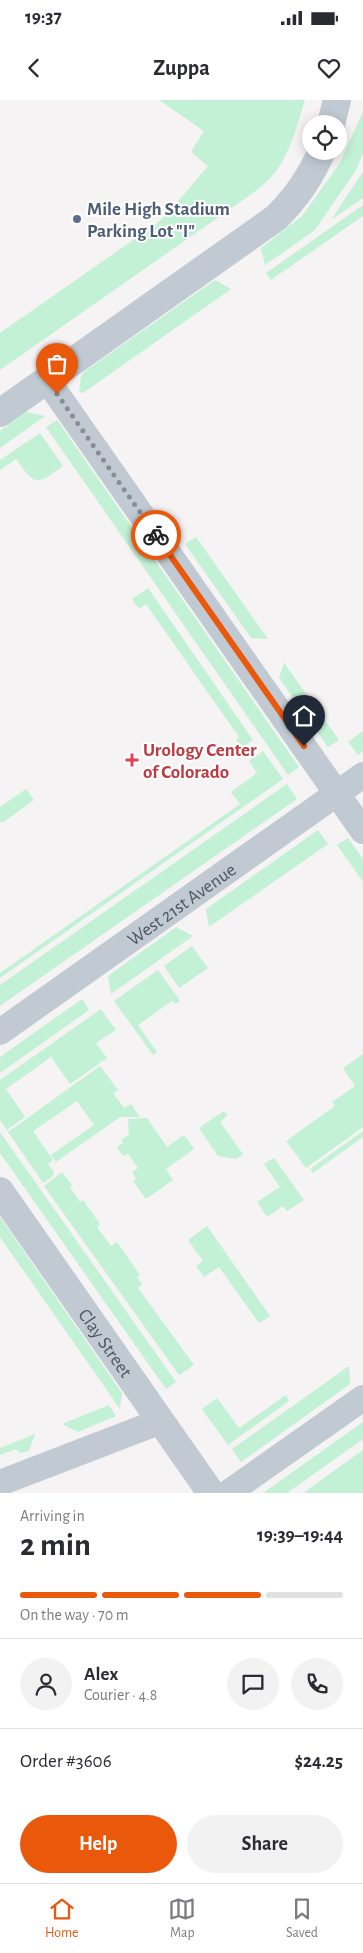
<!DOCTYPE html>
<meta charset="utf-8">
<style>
:root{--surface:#fff;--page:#f2f2f3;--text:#2b2b33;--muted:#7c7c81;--line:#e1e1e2;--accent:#ea580c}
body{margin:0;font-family:"Alegreya Sans",sans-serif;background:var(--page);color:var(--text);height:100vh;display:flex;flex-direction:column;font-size:19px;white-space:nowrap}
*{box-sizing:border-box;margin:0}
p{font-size:16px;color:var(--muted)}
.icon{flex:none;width:28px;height:28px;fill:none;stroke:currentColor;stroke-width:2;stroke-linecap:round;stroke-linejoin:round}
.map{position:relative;height:1393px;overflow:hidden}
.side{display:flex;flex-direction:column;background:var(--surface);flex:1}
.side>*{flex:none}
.controls{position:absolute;left:302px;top:15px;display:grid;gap:10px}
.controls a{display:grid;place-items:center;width:45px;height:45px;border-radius:50%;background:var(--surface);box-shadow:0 2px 12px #0003;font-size:25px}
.pin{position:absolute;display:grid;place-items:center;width:42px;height:42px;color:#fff;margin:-51px -21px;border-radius:50% 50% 50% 0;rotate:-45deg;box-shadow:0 0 5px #0007}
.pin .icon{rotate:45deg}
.courier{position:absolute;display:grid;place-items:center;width:50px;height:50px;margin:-25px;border:4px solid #ea580c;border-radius:50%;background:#fff;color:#222;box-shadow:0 1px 6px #0007}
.headline em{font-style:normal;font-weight:600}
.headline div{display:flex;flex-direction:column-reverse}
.headline{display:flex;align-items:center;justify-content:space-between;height:85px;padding:0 20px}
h1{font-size:32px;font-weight:600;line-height:38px}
.bar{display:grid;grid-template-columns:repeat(4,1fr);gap:8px 5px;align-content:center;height:60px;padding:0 20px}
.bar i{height:6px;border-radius:4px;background:var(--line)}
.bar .current{background:var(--accent)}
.bar p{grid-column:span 4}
.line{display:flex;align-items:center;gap:12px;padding:0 20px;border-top:1px solid var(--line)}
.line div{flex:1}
.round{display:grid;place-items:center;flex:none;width:52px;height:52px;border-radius:26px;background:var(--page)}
.button{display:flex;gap:10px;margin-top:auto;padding:10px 20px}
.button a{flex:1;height:58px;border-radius:30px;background:var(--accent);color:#fff;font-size:20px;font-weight:600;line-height:58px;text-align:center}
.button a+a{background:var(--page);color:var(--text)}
.status{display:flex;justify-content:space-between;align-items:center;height:35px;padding:0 25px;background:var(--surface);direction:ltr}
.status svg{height:14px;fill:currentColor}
header{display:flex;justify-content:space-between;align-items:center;height:65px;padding:0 20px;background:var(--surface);font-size:22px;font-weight:600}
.dock{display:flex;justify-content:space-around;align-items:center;height:70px;border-top:1px solid var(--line);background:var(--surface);font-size:14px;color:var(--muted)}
.dock a{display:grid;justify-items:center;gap:2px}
.dock .current{color:var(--accent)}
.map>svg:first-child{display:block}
.green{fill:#c3f1d5}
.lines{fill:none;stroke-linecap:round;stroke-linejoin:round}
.minor{stroke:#c1cad2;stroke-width:26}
.tertiary{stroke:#c1cad2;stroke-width:28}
.done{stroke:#868d94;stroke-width:5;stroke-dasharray:0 9}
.route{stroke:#ea580c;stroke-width:6}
.service-dot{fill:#5c6f8a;stroke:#fff;stroke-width:2}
.health-dot{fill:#e0444e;stroke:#fff;stroke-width:2}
.labels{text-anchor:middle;stroke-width:4;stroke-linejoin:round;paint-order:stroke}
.service-label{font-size:19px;font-weight:bold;fill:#4e5e75;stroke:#fff;text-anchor:start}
.health-label{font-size:19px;font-weight:bold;fill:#be3a42;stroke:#fff;text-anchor:start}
.street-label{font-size:19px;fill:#4a5661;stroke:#fff}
</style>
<div class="status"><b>19:37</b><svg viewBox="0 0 49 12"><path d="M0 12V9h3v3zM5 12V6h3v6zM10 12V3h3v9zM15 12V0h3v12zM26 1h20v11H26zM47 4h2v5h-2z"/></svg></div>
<header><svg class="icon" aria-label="back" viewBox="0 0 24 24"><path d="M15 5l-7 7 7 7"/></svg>Zuppa<svg class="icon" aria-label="heart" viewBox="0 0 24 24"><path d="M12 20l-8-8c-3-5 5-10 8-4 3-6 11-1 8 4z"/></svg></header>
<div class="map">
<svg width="363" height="1393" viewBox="0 0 363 1393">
<rect width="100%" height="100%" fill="#f5f3f3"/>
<path class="green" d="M 159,0 L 305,0 C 298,22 292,46 280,65 C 273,77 263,85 253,93 L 0,270 L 0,233 L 156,124 L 169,112 L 208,66 L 193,54 L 192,50 L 204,31 Z
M 363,11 L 363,53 L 356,70 L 315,130 L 265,165 L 261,148 L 302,116 L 340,63 Z
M 363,72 L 363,98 L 331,120 L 362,73 Z
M 363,105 L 363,116 L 271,180 L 266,173 Z
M 215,180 L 231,189 L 83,293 L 79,292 L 81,276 L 85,271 Z
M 26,312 L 45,316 L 0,348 L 0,331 Z
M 57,320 L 299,667 L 288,675 L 46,327 Z
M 40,333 L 63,366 C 36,386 35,386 16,359 L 0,370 L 0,360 Z
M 196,437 L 268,539 L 251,538 L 185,444 Z
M 148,488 L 253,640 L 241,648 L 236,640 L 239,637 L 146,504 L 139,509 L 132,499 Z
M 284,563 L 339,640 L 328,647 L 279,578 Z
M 363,631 L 363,651 L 358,655 L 348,642 Z
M 263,651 L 283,679 L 0,878 L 0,873 L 240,704 L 231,692 L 257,673 L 249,661 Z
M 287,684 L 297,699 L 0,906 L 0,885 Z
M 26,689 L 34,700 L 2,723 L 0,721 L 0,707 Z
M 318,730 L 328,744 L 209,827 L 206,809 Z
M 348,738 L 363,759 L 363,782 L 337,745 Z
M 176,827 L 193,836 L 111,894 L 108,876 Z
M 192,846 L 208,868 L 179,888 L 164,866 Z
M 158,870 L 180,901 L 175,904 L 172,901 L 138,925 L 157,952 L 153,955 L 114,901 Z
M 82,899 L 89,910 L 0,973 L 0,957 Z
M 101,909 L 116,930 L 96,943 L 107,958 L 70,984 L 51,957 L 6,989 L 25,1017 L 7,1030 L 0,1020 L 0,980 Z
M 363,954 L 363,1027 L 306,1068 L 286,1041 L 335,1006 L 332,1002 L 355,986 L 343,968 Z
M 100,966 L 118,990 L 113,993 L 124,1008 L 131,1004 L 140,1017 L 120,1017 L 56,1062 L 51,1055 L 94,1025 L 77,1001 L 33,1031 L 53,1060 L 48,1064 L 54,1072 L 52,1077 L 43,1083 L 8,1032 Z
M 224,1011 L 228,1015 L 220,1022 L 243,1054 L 236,1059 L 218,1056 L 199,1028 Z
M 147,1018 L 167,1047 L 184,1035 L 194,1049 L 166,1069 L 173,1080 L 146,1099 L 133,1081 L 136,1078 L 132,1072 L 138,1068 L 128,1054 L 123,1056 L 117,1047 L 123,1043 L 121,1040 L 129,1034 L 128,1019 Z
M 363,1031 L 363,1037 L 313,1073 L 310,1069 Z
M 0,1032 L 176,1282 L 166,1289 L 0,1053 Z
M 274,1058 L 304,1100 L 287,1111 L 283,1106 L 267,1117 L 257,1102 L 280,1087 L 264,1064 Z
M 62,1072 L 72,1085 L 70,1087 L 80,1102 L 83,1100 L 100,1124 L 97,1127 L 111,1146 L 117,1142 L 140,1175 L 137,1177 L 142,1184 L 138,1188 L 194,1265 L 179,1275 L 44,1086 Z
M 0,1117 L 122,1293 L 120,1309 L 0,1137 Z
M 207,1126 L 270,1216 L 259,1223 L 219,1167 L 204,1177 L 196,1166 L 203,1161 L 188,1140 Z
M 349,1266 L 350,1284 L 241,1362 L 232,1349 Z
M 286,1295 L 289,1301 L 228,1345 L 202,1309 L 217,1298 L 239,1328 Z
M 109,1305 L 116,1316 L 78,1332 L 62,1324 Z
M 363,1322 L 363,1339 L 287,1393 L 263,1393 Z
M 35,1334 L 29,1351 L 20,1353 L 16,1349 L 0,1355 L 0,1348 Z
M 363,1350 L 363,1393 L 303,1393 Z"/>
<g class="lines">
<g class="minor">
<path d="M 47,280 L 363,731"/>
<path id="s1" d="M 0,932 L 363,675"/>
<path d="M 0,1383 L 161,1321"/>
<path d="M 228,1393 L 363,1298"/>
</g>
<g class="tertiary">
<path d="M 331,24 L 337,0"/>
<path d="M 0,313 L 277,117 C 298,95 309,79 322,51"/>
<path id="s2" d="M 0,1091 L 211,1393"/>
</g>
</g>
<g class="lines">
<path class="done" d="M 57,294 L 156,435"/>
<path class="route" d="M 156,435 L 304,646"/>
</g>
<circle class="service-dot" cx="77" cy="119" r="5"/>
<path class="health-dot" d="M129.5 652.5h5v5h5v5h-5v5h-5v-5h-5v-5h5z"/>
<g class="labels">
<g class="service-label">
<text x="87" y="115">Mile High Stadium<tspan x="87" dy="22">Parking Lot "I"</tspan></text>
</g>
<g class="health-label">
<text x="143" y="656">Urology Center<tspan x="143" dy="22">of Colorado</tspan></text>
</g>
<g class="street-label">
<text dy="7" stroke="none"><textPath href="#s1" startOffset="222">West 21st Avenue</textPath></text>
<text dy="7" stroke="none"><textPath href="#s2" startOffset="185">Clay Street</textPath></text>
</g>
</g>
</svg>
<div class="controls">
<a><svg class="icon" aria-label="locate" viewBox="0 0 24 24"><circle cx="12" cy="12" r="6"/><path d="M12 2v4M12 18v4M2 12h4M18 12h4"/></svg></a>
</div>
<div class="pin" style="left:57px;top:294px;background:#ea580c"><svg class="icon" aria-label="bag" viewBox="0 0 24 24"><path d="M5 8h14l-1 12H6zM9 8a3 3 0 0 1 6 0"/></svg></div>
<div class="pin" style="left:304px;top:646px;background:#1f2937"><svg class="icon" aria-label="home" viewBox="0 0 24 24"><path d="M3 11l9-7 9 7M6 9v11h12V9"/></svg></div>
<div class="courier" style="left:156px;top:435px"><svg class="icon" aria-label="bike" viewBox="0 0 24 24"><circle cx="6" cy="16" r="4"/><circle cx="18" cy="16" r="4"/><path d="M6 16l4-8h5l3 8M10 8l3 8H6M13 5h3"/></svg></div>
</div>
<section class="side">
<div class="headline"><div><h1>2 min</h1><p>Arriving in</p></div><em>19:39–19:44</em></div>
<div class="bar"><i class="current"></i><i class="current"></i><i class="current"></i><i></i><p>On the way · 70 m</p></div>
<div class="line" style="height:90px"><a class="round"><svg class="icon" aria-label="person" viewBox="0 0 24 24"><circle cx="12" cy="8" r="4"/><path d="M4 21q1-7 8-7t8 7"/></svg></a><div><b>Alex</b><p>Courier · 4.8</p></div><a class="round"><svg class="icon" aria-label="chat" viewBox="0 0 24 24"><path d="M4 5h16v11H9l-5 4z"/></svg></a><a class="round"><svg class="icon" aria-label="phone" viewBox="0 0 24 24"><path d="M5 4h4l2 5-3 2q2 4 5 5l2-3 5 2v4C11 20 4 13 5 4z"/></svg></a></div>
<div class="line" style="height:65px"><div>Order #3606</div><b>$24.25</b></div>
<div class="button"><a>Help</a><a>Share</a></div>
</section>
<nav class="dock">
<a class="current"><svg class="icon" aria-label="home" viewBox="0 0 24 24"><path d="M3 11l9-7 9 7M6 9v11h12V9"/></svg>Home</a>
<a><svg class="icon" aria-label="map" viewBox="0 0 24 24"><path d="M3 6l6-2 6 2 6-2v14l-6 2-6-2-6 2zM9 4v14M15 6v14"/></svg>Map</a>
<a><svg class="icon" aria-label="saved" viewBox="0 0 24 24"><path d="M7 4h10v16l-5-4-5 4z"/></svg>Saved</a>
</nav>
